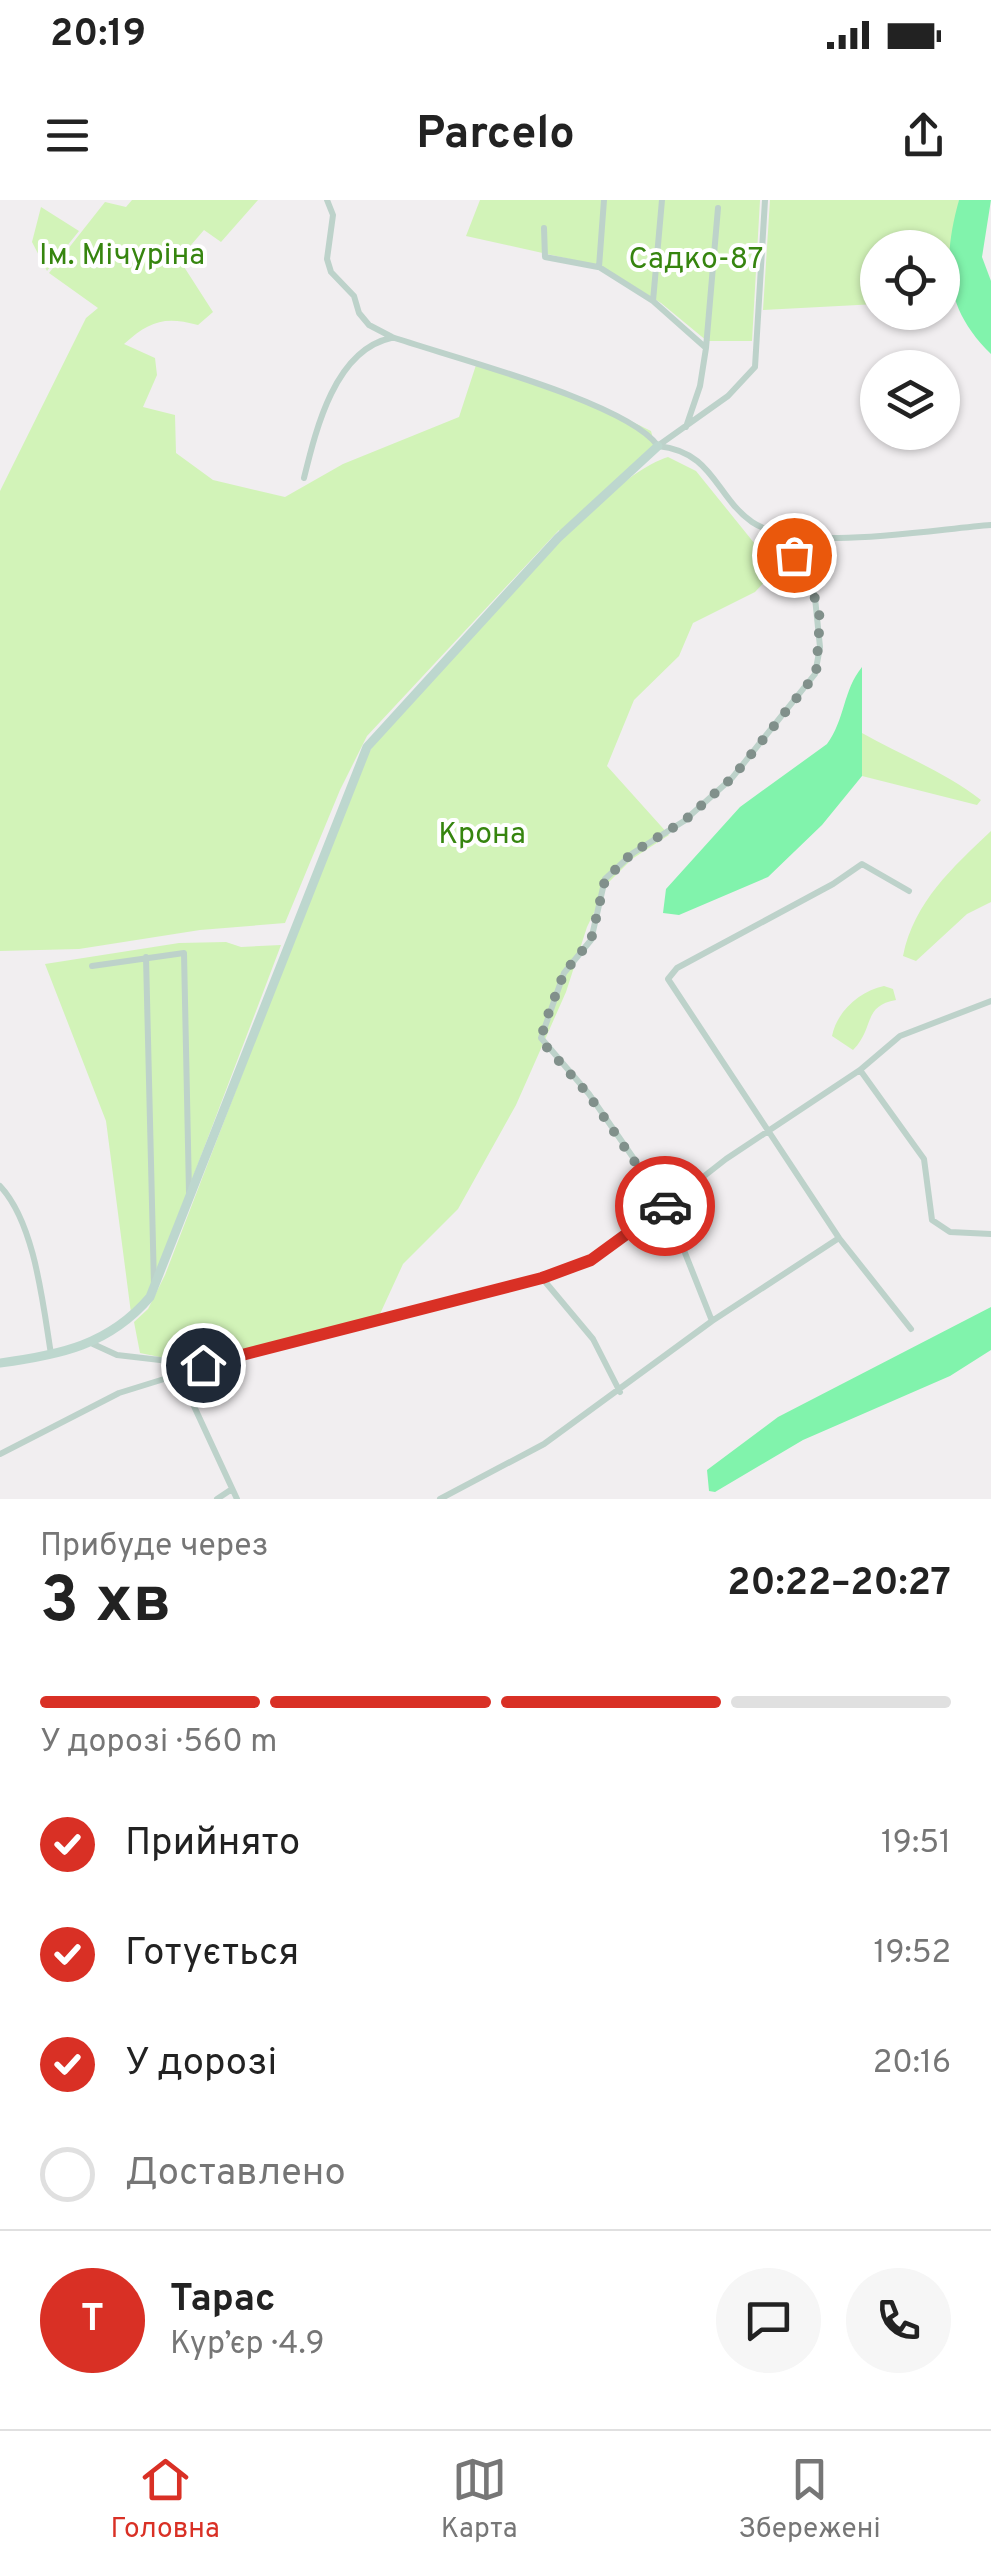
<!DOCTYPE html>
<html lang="uk">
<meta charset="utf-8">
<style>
:root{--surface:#fff;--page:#f6f6f6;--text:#222;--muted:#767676;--line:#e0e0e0;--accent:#d93025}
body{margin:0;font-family:Overpass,sans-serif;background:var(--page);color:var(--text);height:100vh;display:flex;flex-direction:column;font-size:38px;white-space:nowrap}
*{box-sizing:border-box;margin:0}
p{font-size:32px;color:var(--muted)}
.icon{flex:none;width:55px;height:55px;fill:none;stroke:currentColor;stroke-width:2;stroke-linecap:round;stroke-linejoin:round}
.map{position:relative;height:1299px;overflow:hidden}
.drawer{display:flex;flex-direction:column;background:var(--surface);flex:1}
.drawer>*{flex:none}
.buttons{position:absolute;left:860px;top:30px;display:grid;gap:20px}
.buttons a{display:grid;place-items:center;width:100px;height:100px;border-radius:50%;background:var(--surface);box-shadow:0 2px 8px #0004;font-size:50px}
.pin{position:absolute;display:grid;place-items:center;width:85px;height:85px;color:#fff;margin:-42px;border:5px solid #fff;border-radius:50%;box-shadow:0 2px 10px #0007}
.courier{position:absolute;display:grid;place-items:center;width:100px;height:100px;margin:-50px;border:8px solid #d93025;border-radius:50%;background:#fff;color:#222;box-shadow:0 2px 12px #0007}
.summary em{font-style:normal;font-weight:700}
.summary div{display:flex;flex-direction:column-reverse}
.summary{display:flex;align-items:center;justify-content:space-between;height:170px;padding:0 40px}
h1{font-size:65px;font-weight:700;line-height:75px}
.bar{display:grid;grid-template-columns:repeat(4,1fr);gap:15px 10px;align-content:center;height:120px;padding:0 40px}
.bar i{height:12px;border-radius:8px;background:var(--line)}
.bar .current{background:var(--accent)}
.bar p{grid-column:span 4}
.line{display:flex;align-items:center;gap:25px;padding:0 40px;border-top:2px solid var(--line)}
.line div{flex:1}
.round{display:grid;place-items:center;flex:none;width:105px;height:105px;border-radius:52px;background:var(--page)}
ol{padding:0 40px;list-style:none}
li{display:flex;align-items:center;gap:30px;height:110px}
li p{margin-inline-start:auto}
li .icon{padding:10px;border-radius:50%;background:var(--accent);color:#fff;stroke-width:4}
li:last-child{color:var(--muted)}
li i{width:55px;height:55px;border:5px solid var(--line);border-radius:50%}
.status{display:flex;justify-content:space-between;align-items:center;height:70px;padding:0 50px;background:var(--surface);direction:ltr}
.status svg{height:28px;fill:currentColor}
header{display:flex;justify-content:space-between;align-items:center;height:130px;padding:0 40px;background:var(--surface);font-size:45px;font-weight:700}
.tabs{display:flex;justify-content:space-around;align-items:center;height:140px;border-top:2px solid var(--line);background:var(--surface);font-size:28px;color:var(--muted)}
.tabs a{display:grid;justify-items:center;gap:5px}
.tabs .current{color:var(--accent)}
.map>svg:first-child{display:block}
.green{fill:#d2f3b8}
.water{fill:#81f3ac}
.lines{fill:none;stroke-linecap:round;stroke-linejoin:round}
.street{stroke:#bdd2ca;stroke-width:6}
.secondary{stroke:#bdd7ce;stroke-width:9}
.done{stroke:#81908b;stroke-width:10;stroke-dasharray:0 18}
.route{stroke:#d93025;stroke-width:12}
.labels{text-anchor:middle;stroke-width:8;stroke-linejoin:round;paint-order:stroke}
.park-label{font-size:30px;fill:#36850f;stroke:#fff}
</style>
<div class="status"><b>20:19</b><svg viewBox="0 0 49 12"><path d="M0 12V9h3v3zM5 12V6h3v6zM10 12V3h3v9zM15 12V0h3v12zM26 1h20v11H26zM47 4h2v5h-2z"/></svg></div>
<header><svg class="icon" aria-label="menu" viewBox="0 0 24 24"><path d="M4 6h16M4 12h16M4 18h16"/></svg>Parcelo<svg class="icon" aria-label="share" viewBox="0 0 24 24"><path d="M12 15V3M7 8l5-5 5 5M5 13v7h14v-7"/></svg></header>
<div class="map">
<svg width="991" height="1299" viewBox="0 0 991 1299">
<rect width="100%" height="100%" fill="#f1eef0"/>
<path class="green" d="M 132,0 L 258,0 L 221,42 L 204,30 L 179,59 L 213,112 L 198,125 C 164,116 150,121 124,144 L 155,158 L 157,175 L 143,207 L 175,215 L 176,253 L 213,280 L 285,297 L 343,264 L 459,217 L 477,162 L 588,200 L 651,231 L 655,246 L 560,333 L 559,330 L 367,536 L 340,590 L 285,723 L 200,730 L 79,749 L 0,751 L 0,291 L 86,118 L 98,108 L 49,73 L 105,2 L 126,7 Z
M 480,0 L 760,0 L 752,141 L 707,141 L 661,103 L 601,66 L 466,36 Z
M 770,0 L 959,0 L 947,82 L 955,100 L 943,100 L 942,48 L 878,48 L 877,104 L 763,110 Z
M 41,7 L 79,31 L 47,71 L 32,42 Z
M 668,257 L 696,271 L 776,370 L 755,392 L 693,423 L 679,456 L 634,500 L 607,566 L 669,635 L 632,659 L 609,682 L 587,727 L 566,792 L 516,905 L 458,1009 L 403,1064 L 380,1114 L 207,1160 L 179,1161 L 140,1153 L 134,1122 L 148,1109 L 165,1075 L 357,575 L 379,534 C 437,472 598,278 668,257 Z
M 862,533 C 901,555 945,572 981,600 L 977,605 L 862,576 Z
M 991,631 L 991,702 L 967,714 L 916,761 L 903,756 C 914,702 953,667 991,631 Z
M 226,742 L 241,747 L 281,745 L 149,1093 L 131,1113 L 106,921 L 45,764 L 179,743 Z
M 884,786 L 893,789 L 896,800 C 862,806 875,828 853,850 L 832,836 C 837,811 860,791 884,786 Z"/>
<path class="water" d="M 959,0 L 991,0 L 982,57 L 991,81 L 991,154 C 944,108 942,61 959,0 Z
M 862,467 L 862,576 L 822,625 L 768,677 L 679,715 L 663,713 L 666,689 L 740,607 L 827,544 C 845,520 843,490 862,467 Z
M 991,1107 L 991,1150 L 950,1176 L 803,1240 L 715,1292 L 709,1291 L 707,1270 L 778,1217 Z"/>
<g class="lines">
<path class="street" d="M 327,0 L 333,15 L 327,59 L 331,72 L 354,96 L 359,113 L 369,125 L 392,137 C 450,157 627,202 658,246
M 604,0 L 599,67 L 653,101
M 662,0 L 653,101 L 706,148 L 700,186 L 686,227
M 544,28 L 545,57 L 598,67
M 706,148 L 718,8
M 659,245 L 728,196 L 755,167 L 765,0
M 658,246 C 714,252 715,296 752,322 C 799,354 933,329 991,325
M 304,278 C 316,229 335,150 391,138
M 909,691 L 862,664 L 833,684 L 677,768 L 668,779 L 839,1038 L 911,1129
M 146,757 L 154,1086
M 92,766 L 184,753 L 189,992
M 860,870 L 924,959 L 932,1020 L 950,1032 L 991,1034
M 0,986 C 35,1023 43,1105 51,1154
M 542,1078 L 593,1139 L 620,1192
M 712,1121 L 666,1005 L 589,894 L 541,838 L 564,773 L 591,740 L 605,679 L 633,653 L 684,621 L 732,578 L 815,474 L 820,447 L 815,398 L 811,380 L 781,334
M 93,1144 L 117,1155 L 203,1165 L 542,1078 L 591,1060 L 634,1031 L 726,959 L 860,870 L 900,836 L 991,801
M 174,1163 L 237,1299
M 0,1254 L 119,1193 L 177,1175
M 217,1299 L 232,1289
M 440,1299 L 544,1244 L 712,1121 L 839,1038"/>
<path class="secondary" d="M 0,1163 C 60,1155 109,1145 150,1097 L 367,547 L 558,338 L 658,246"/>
</g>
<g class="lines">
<path class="done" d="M 665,1006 L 588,894 L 544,844 L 543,828 L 564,773 L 591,740 L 605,680 L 632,653 L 684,621 L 732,578 L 816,474 L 820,418 L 810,380 L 794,355"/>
<path class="route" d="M 203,1165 L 542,1078 L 591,1060 L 665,1006"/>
</g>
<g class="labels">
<g class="park-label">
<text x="122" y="64">Ім. Мічуріна</text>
<text x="696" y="68">Садко-87</text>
<text x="482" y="643">Крона</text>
</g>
</g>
</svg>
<div class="buttons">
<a><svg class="icon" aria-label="locate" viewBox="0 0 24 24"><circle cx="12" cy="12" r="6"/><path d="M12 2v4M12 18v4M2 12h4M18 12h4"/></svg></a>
<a><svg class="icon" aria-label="layers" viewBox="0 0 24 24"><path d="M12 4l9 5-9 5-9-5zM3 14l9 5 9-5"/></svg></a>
</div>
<div class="pin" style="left:794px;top:355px;background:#ea580c"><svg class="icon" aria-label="bag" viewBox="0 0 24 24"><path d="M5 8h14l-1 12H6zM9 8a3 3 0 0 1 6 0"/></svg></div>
<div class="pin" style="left:203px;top:1165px;background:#1f2937"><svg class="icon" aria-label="home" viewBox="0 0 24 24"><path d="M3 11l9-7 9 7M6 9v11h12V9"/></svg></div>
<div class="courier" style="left:665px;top:1006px"><svg class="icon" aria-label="car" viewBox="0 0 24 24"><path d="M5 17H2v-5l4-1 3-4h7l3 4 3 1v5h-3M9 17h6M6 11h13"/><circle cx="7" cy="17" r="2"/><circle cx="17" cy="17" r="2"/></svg></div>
</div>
<section class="drawer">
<div class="summary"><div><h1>3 хв</h1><p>Прибуде через</p></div><em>20:22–20:27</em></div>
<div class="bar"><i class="current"></i><i class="current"></i><i class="current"></i><i></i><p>У дорозі · 560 m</p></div>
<ol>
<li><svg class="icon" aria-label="check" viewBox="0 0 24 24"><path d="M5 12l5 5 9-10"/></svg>Прийнято<p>19:51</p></li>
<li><svg class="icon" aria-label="check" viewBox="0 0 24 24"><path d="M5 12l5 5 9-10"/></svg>Готується<p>19:52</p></li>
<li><svg class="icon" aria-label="check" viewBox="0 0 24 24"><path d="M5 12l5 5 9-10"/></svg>У дорозі<p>20:16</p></li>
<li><i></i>Доставлено</li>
</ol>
<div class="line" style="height:180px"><b class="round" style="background:var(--accent);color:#fff">Т</b><div><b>Тарас</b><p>Кур’єр · 4.9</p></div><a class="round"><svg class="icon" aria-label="chat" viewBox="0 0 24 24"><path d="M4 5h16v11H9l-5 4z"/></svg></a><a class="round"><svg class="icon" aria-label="phone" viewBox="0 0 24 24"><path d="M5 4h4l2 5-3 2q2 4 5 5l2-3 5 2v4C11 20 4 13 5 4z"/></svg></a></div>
</section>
<nav class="tabs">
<a class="current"><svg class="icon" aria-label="home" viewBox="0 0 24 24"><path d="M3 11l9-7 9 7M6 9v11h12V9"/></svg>Головна</a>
<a><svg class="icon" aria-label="map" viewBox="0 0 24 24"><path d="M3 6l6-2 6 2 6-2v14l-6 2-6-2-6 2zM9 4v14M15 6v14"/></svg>Карта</a>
<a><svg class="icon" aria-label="saved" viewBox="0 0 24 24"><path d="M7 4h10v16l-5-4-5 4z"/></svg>Збережені</a>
</nav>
